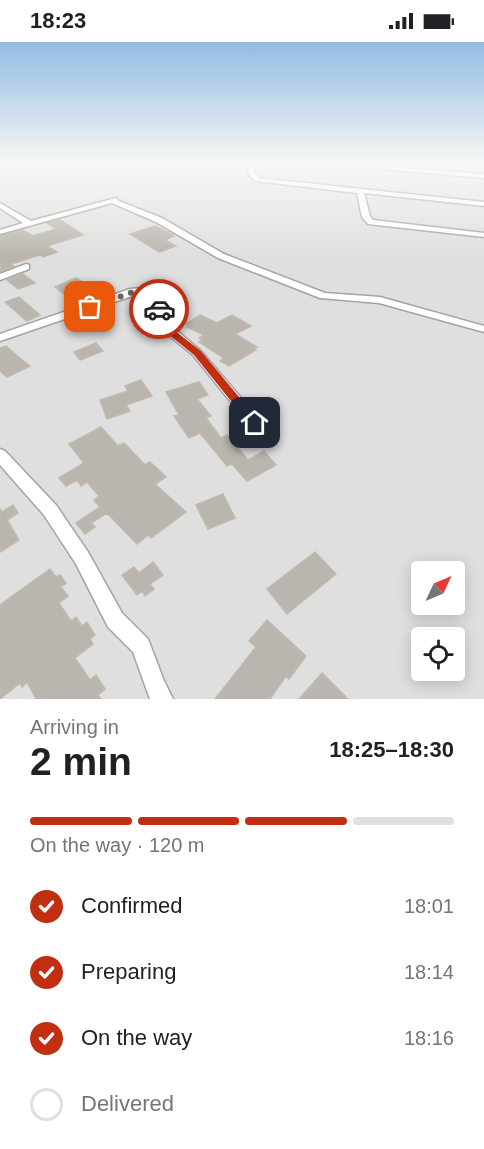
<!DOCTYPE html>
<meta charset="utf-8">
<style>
:root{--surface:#fff;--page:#f2f2f2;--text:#202124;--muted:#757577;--line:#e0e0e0;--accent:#c12e12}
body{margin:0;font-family:Helvetica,sans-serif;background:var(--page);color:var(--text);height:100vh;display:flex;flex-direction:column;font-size:22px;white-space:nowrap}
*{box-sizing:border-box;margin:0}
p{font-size:20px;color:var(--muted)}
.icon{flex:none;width:33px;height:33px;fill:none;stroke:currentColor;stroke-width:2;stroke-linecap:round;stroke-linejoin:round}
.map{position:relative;height:657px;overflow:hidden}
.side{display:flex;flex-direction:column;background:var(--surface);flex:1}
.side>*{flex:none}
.needle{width:39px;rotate:46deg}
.fabs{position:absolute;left:411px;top:519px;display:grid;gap:12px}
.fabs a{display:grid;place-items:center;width:54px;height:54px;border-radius:6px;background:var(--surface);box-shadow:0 3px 15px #0003;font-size:30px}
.pin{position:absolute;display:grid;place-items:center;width:51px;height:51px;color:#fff;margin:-26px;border-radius:12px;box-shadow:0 3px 9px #0006}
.courier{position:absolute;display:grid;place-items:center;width:60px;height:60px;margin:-30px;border:4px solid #c12e12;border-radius:50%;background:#fff;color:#222;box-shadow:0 2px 8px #0007}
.headline em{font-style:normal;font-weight:600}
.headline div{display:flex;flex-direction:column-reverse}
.headline{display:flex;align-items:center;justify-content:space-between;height:102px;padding:0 30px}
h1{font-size:39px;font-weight:600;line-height:45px}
.bar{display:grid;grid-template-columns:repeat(4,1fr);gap:9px 6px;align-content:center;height:72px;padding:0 30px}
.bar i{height:8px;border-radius:4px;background:var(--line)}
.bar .current{background:var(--accent)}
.bar p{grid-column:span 4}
ol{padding:0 30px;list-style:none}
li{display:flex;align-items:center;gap:18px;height:66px}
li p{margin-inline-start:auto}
li .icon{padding:6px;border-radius:50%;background:var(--accent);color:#fff;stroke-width:4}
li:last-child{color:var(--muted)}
li i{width:33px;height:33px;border:3px solid var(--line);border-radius:50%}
.status{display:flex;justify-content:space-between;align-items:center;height:42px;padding:0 30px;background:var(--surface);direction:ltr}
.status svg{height:16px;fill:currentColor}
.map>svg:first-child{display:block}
.residential{fill:#dfdfdf;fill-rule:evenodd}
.building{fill:#bab6af;stroke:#c2b9ad;stroke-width:1.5}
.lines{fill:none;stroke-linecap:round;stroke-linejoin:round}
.minor-casing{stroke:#a3a3a3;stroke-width:3}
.minor{fill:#fff;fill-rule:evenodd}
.route{fill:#c12e12}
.done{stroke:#6a6a68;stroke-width:6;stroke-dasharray:0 10.8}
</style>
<div class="status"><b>18:23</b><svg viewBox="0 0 49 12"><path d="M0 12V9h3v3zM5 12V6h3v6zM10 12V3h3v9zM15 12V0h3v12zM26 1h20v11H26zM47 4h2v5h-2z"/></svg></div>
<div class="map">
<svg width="484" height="657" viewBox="0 0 484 657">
<rect width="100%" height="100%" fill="#f1f0e9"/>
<path class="residential" d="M 0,121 L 484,121 L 484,657 L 0,657 ZM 422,530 L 454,530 L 454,562 L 422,562 ZM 422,596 L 454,596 L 454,628 L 422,628 Z"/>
<path class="building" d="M 60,178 L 83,193 L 47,204 L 57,210 L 43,215 L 40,213 L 11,222 L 14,224 L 0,230 L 0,194 L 23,188 L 33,194 L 56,187 L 47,181 Z
M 155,184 L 172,192 L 174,194 L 165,198 L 176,204 L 159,210 L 130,192 Z
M 23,232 L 35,241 L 18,247 L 7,238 Z
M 76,236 L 98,250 L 74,260 L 55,245 Z
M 19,255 L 40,273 L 27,279 L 5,260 Z
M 200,273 L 217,281 L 232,273 L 251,284 L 235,292 L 257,305 L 254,307 L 256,308 L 229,324 L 220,319 L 224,316 L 199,300 L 203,298 L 199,296 L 204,293 L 187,285 L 189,284 L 186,282 Z
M 96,301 L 103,309 L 80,318 L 74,310 Z
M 6,304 L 20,316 L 30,324 L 7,335 L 0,329 L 0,306 Z
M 141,338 L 152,354 L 126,363 L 130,369 L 107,377 L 100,358 L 128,349 L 125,344 Z
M 199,340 L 208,353 L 197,357 L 211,374 L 206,376 L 221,396 L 227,393 L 248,418 L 264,409 L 276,423 L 247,439 L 232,422 L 227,424 L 200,391 L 189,396 L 174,374 L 179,373 L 166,350 Z
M 101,385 L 118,404 L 124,401 L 145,423 L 150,420 L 166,435 L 155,442 L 186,470 L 151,496 L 148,493 L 137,502 L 107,471 L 91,481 L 95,485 L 85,492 L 76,481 L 100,465 L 94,458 L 99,454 L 87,440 L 81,444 L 77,438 L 66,444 L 59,436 L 84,421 L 69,402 Z
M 223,452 L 235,476 L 208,487 L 196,463 Z
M 13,463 L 18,471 L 7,478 L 19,498 L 0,510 L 0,467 L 2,470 Z
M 315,510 L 336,532 L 287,572 L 267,547 Z
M 153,520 L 163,533 L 150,542 L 154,547 L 145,554 L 142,549 L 137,553 L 122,533 L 134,525 L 139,531 Z
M 50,527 L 56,535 L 60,533 L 66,541 L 61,545 L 68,554 L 59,561 L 71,579 L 76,575 L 82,584 L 87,580 L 95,593 L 90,597 L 93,602 L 75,616 L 90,638 L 96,633 L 105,647 L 98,653 L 101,657 L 36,657 L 27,640 L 22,645 L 20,641 L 0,657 L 0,563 Z
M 267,578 L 306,614 L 289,637 L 286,634 L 270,657 L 215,657 L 256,605 L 249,599 Z
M 322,631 L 348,657 L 299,657 Z"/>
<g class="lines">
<defs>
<path id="minor" d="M 247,121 L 253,121 L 255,132 L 259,136 L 484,160 L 484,164 L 364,151 L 370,174 L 373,178 L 484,191 L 484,195 L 368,182 L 362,175 L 357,151 L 255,139 L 249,133 Z
M 313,121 L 337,121 L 484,132 L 484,136 Z
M 116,156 L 119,159 L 162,176 L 224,212 L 325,251 L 380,255 L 484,284 L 484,290 L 379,261 L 320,256 L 218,216 L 156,180 L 112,161 L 0,192 L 0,188 L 23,181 L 0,166 L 0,161 L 31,179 Z
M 26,222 L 29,223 L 29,227 L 0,238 L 0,232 Z
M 141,246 L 144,247 L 165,267 L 176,288 L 201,309 L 260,378 L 262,381 L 260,384 L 250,384 L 193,313 L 167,292 L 156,270 L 138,252 L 0,299 L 0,292 L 130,247 Z
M 0,407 L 5,409 L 56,463 L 88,510 L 122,571 L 148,597 L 164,639 L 173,657 L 150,657 L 133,610 L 108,585 L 76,522 L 44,473 L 0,423 Z"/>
</defs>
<use href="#minor" class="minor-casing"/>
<use href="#minor" class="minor"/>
</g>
<linearGradient id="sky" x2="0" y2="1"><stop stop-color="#91bce2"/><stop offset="0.57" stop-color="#f9f8f5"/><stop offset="1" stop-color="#f9f8f5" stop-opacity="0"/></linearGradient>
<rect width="484" height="213" fill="url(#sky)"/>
<path class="route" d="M 156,265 L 162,265 L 175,289 L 201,309 L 258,378 L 258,384 L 251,384 L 194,313 L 168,292 L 155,267 Z"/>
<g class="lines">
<path class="done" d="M 90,265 L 139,248 L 159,267"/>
</g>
</svg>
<div class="fabs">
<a><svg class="needle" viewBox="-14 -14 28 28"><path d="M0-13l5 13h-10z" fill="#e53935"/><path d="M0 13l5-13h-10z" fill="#757577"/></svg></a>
<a><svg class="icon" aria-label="locate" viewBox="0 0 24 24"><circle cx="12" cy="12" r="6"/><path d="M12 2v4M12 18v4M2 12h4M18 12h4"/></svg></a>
</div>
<div class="pin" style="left:90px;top:265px;background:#ea580c"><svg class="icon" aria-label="bag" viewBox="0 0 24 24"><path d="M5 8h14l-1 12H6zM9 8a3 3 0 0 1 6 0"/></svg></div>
<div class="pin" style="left:255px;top:381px;background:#1f2937"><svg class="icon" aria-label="home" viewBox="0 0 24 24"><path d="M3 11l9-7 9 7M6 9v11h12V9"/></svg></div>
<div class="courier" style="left:159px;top:267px"><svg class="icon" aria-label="car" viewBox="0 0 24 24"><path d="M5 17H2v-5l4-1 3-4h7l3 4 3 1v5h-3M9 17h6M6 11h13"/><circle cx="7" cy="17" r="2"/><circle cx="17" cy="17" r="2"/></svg></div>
</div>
<section class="side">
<div class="headline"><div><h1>2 min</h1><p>Arriving in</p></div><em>18:25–18:30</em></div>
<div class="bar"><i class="current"></i><i class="current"></i><i class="current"></i><i></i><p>On the way · 120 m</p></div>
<ol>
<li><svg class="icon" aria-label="check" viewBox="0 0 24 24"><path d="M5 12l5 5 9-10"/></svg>Confirmed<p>18:01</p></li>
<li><svg class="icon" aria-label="check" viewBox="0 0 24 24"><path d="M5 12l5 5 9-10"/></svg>Preparing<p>18:14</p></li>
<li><svg class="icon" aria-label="check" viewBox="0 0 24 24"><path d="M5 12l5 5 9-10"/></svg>On the way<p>18:16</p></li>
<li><i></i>Delivered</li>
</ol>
</section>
